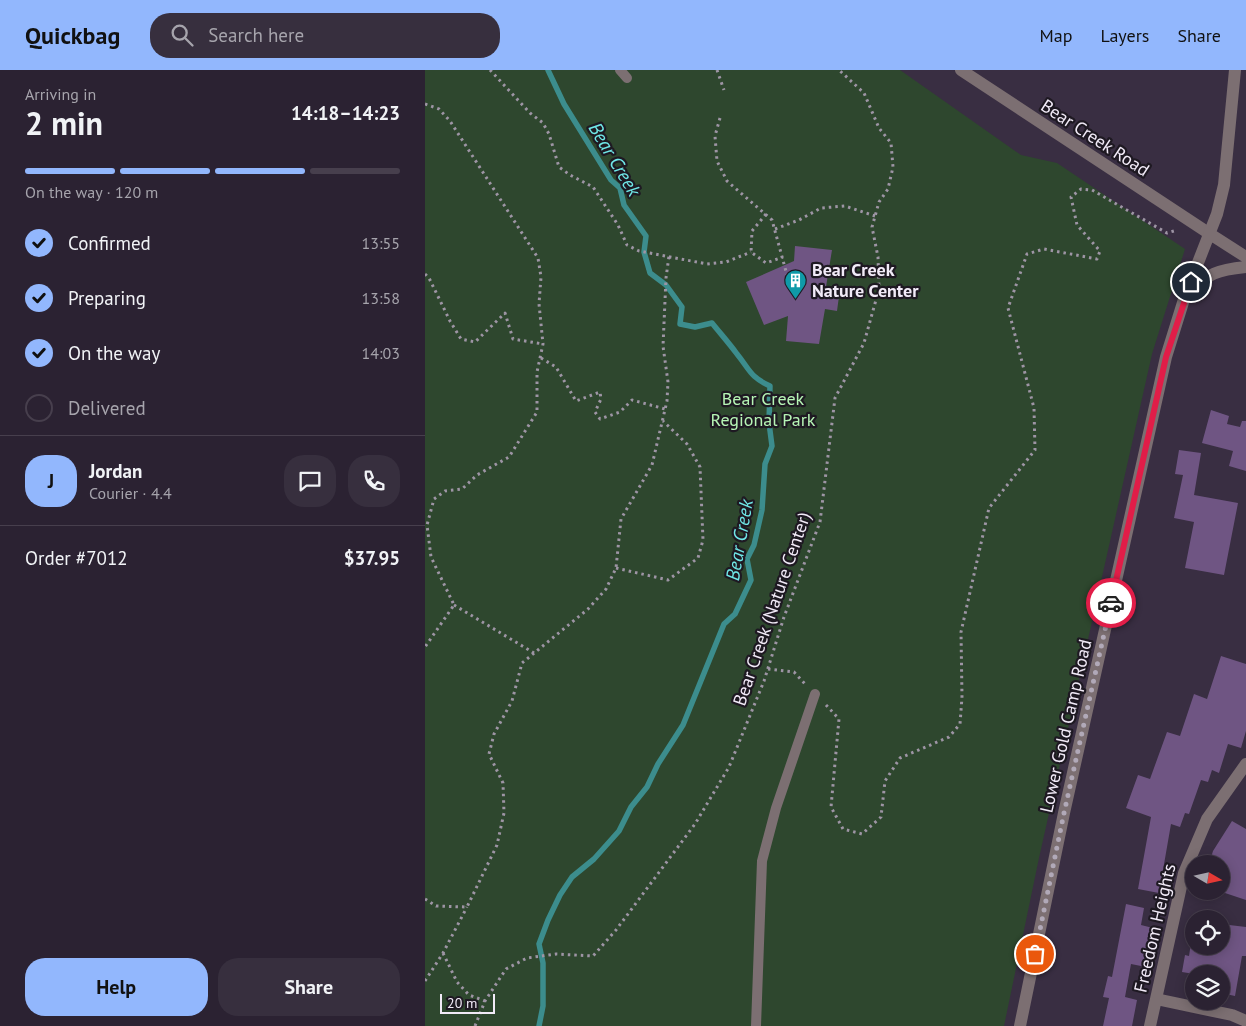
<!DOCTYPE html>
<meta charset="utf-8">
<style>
:root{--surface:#2b2232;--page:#372f3e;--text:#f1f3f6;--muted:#a6a4ac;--line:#473f4d;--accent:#92b7fd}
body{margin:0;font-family:"PT Sans",sans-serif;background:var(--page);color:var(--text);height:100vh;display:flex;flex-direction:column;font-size:19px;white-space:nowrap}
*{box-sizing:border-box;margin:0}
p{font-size:16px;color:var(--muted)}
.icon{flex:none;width:28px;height:28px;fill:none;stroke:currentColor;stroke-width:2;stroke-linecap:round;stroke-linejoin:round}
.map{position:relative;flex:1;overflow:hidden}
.drawer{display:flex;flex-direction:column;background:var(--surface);width:425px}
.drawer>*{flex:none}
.needle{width:32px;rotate:99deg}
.controls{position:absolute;left:760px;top:785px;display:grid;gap:10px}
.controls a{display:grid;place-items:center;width:45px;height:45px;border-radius:50%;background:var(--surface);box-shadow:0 2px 12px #0003,0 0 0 1px var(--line);font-size:25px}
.scale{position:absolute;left:15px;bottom:12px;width:55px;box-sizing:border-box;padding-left:5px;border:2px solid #f2ebf8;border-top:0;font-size:14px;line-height:18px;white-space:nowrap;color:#f2ebf8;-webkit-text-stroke:4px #1e1922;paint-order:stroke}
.pin{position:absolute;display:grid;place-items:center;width:42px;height:42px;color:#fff;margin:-21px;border:2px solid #fff;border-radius:50%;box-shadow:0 1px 5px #0007}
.courier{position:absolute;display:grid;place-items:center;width:50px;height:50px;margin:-25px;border:4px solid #e11d48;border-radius:50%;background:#fff;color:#222;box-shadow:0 1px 6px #0007}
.head em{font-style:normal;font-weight:600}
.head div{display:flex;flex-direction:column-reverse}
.head{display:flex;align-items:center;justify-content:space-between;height:85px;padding:0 25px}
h1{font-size:32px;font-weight:600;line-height:38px}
.bar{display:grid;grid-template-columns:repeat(4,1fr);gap:8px 5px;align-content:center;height:60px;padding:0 25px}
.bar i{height:6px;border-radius:4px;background:var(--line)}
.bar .current{background:var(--accent)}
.bar p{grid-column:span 4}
.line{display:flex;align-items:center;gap:12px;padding:0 25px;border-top:1px solid var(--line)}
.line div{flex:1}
.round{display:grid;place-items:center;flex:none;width:52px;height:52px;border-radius:20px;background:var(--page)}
ol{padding:0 25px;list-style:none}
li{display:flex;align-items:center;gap:15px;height:55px}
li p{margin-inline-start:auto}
li .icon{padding:5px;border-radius:50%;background:var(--accent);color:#111;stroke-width:4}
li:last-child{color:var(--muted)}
li i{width:28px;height:28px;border:2px solid var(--line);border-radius:50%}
.button{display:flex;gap:10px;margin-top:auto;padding:10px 25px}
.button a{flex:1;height:58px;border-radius:20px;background:var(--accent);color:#111;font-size:20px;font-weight:600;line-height:58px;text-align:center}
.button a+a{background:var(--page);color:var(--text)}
header{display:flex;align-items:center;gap:30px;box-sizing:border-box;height:70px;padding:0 25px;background:var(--accent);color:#111}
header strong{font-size:24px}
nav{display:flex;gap:28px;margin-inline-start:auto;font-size:18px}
.search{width:350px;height:45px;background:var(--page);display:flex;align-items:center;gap:12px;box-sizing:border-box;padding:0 18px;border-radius:20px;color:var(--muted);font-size:19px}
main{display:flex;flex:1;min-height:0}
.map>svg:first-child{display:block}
.green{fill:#2e472e}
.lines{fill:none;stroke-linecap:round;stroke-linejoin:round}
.stream{stroke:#3c8d8d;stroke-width:5.5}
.building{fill:#6f5583}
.path{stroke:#9e95a5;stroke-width:3;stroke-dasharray:2.5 4;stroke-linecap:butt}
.service{stroke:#7c6f72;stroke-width:10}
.minor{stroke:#7c6f72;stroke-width:12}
.tertiary{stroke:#7c6f72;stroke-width:12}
.done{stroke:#b1a9b8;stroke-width:5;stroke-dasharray:0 9}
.route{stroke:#e11d48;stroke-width:6}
.labels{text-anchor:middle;stroke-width:4.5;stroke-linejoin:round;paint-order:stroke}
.street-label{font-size:18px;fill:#f2ebf8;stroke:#1e1922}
.poi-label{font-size:18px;font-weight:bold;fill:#f2ebf8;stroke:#1e1922;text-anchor:start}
.park-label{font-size:18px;fill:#b6f5b5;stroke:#1e1922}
.water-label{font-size:19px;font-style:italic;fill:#70e8e8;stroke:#1e1922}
</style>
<header>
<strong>Quickbag</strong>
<div class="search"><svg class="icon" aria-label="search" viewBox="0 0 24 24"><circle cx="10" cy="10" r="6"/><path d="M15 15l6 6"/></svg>Search here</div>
<nav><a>Map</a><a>Layers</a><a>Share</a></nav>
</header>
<main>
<section class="drawer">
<div class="head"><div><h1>2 min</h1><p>Arriving in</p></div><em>14:18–14:23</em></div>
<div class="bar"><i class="current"></i><i class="current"></i><i class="current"></i><i></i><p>On the way · 120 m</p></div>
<ol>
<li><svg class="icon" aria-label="check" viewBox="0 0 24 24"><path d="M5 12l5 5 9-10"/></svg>Confirmed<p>13:55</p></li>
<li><svg class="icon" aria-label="check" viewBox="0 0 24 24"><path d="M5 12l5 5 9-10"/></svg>Preparing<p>13:58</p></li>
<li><svg class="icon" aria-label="check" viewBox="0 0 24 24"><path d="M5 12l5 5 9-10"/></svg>On the way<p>14:03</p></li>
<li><i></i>Delivered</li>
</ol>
<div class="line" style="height:90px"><b class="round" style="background:var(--accent);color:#111">J</b><div><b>Jordan</b><p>Courier · 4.4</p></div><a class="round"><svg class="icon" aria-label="chat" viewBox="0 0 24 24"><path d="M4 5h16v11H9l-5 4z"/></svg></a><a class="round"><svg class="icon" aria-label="phone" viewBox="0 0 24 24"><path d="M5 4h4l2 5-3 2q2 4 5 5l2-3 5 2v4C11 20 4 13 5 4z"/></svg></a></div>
<div class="line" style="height:65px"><div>Order #7012</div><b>$37.95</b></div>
<div class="button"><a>Help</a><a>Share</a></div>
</section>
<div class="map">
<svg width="821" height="956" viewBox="0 0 821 956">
<rect width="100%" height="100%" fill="#392e42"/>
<path class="green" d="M 0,0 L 475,0 L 596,85 L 632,93 L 760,179 L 727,284 L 614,788 L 579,956 L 0,956 Z"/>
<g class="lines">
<path class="stream" d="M 114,956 L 118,936 L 118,893 L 114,874 L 123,850 L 135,825 L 147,807 L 169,789 L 194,761 L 206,737 L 222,717 L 233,694 L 258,655 L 299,554 L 310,544 L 326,510 L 322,489 L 329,475 L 337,440 L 340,394 L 347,376 L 344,353 L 345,316 C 325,307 325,300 312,284 C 304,273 295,263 287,253 L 270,257 L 255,254 L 257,237 L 241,215 L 225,203 L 219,182 L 221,166 L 199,135 L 195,118 L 186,110 L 139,34 L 123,0"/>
</g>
<path class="building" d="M 370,176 L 407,180 L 401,217 L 415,219 L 412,241 L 400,239 L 394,274 L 361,271 L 363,246 L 339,255 L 321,212 L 369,191 Z
M 786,340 L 804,346 L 802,354 L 815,357 L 817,351 L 821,351 L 821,401 L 804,396 L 808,381 L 777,373 Z
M 754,380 L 776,383 L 769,425 L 813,433 L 799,505 L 760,498 L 769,452 L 749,448 L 758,405 L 750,404 Z
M 796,586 L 821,594 L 821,661 L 816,678 L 803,674 L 794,703 L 787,700 L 783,712 L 776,710 L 764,744 L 760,743 L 755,757 L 746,754 L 734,823 L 713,819 L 726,747 L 701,738 L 713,705 L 725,709 L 742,662 L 755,666 L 769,624 L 782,629 Z
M 807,751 L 821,759 L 821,830 L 794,821 L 796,821 L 796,794 L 784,794 L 788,781 Z
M 701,834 L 719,838 L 716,855 L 728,858 L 721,897 L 706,894 L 700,927 L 712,930 L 707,956 L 678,956 L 684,928 L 678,927 L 683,906 L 687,907 Z
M 769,853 L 769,876 L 796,876 L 796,854 L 821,857 L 821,886 L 817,886 L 810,926 L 796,923 L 796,904 L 769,904 L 757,902 L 760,885 L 764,886 Z"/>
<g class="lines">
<path class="path" d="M 65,0 L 105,43 L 118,53 L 124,64 L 134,97 L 145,105 L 168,117 L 193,155 L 202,175 L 214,181 L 282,194 L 301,192 L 326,182
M 292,0 L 299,20
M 0,34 L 14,39 L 25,51 L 113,188 L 116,207 L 114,234 L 118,274 L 112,302 L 112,342 L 84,387 L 52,405 L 37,419 L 20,421 L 9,429 L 2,455 L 6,487 L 29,535 L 0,577
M 295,48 L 290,66 L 292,91 L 302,111 L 347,150 L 362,205
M 341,144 L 327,161 L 326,182 L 341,193 L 358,187
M 350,159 L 374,150 L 396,138 L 420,136 L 450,146
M 0,204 L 4,208 L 25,251 L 36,269 L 50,272 L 80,243 L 88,269 L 118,274
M 116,288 L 131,297 L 151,331 L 175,322 L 176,329 L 170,342 L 175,349 L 195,342 L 207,330 L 240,339
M 191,498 L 243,510 L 273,488 L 278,470 L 275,397 L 262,374 L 238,351
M 29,535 L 109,583
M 343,599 L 369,602 L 381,615
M 401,635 L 414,649 L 406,737 L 418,759 L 437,764 L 456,747 L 460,711 L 475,688 L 524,667 L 535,654 L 537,627 L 536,562 L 564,438 L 610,380 L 609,338 L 583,238 L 602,184 L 619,179 L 672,189 L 675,181 L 652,155 L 646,127 L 656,119 L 667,120 L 742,163 L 752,160
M 0,829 L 11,836 L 42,837 L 72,775 L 79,743 L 78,713 L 64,684 L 69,664 L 87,631 L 97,593 L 163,539 L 181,519 L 191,498 L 196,449 L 227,395 L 242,331 L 243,312 L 238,276 L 241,208 L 244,186
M 18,883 L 32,912 L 44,925 L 60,931
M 0,911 L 18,883 L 42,837
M 50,956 L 60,931 L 81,899 L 102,888 L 131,884 L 168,886 L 191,860 L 270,754 L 304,697 L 339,611 L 359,547 L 395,452 L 410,328 L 439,273 L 454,219 L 453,187 L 447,157 L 454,132 L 463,119 L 468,97 L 466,73 L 454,58 L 439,23 L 414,0"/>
<path class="service" d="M 195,0 L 202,8
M 331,956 L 337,791 L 351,738 L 390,624"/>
<path class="minor" d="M 536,0 L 785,164
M 731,929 L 807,945 L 821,951
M 725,956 L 759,803 L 782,749 L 821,694"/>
<path class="tertiary" d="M 785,164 L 821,187
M 763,223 C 784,203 792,200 821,197
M 595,956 L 639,743 L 741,287 L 760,226 L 792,144 L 799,115 L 810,0"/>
</g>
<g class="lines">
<path class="done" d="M 610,884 L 639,743 L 686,533"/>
<path class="route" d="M 686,533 L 741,287 L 766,212"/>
</g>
<defs>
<symbol id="building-pin" viewBox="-11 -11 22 30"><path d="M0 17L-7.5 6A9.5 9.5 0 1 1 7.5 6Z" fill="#0f9aa8" stroke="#1e1922"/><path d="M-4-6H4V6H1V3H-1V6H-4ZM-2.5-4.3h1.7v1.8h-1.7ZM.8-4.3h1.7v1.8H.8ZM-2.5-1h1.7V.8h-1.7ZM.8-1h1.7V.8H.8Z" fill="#fff"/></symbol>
</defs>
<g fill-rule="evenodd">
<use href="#building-pin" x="358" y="198" width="25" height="34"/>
</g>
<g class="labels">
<g class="street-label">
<text transform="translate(670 68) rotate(33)" y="6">Bear Creek Road</text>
<text transform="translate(347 539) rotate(-71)" y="6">Bear Creek (Nature Center)</text>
<text transform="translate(641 656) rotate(-77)" y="6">Lower Gold Camp Road</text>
<text transform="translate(730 858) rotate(-77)" y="6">Freedom Heights</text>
</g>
<g class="poi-label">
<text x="387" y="206">Bear Creek<tspan x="387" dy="21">Nature Center</tspan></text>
</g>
<g class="park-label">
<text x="338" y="335">Bear Creek<tspan x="338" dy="21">Regional Park</tspan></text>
</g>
<g class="water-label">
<text transform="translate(190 89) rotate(59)" y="7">Bear Creek</text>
<text transform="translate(314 470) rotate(-80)" y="7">Bear Creek</text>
</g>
</g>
</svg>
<div class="controls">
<a><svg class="needle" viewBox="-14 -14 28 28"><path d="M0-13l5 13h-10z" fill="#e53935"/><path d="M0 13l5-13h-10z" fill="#a6a4ac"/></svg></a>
<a><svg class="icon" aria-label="locate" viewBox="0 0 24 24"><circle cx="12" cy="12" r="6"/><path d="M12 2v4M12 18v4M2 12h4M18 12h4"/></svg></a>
<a><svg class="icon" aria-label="layers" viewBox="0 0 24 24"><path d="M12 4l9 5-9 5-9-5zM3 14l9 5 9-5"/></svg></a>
</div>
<div class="scale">20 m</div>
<div class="pin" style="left:610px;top:884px;background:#ea580c"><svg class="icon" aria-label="bag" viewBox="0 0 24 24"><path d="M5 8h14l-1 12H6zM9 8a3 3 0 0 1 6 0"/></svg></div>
<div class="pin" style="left:766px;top:212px;background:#1f2937"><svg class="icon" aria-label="home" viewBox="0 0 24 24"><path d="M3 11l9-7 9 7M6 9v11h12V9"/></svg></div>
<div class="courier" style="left:686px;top:533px"><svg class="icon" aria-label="car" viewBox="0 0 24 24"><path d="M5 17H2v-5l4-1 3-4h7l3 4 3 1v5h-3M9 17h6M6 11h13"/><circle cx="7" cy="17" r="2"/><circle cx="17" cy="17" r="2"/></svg></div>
</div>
</main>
